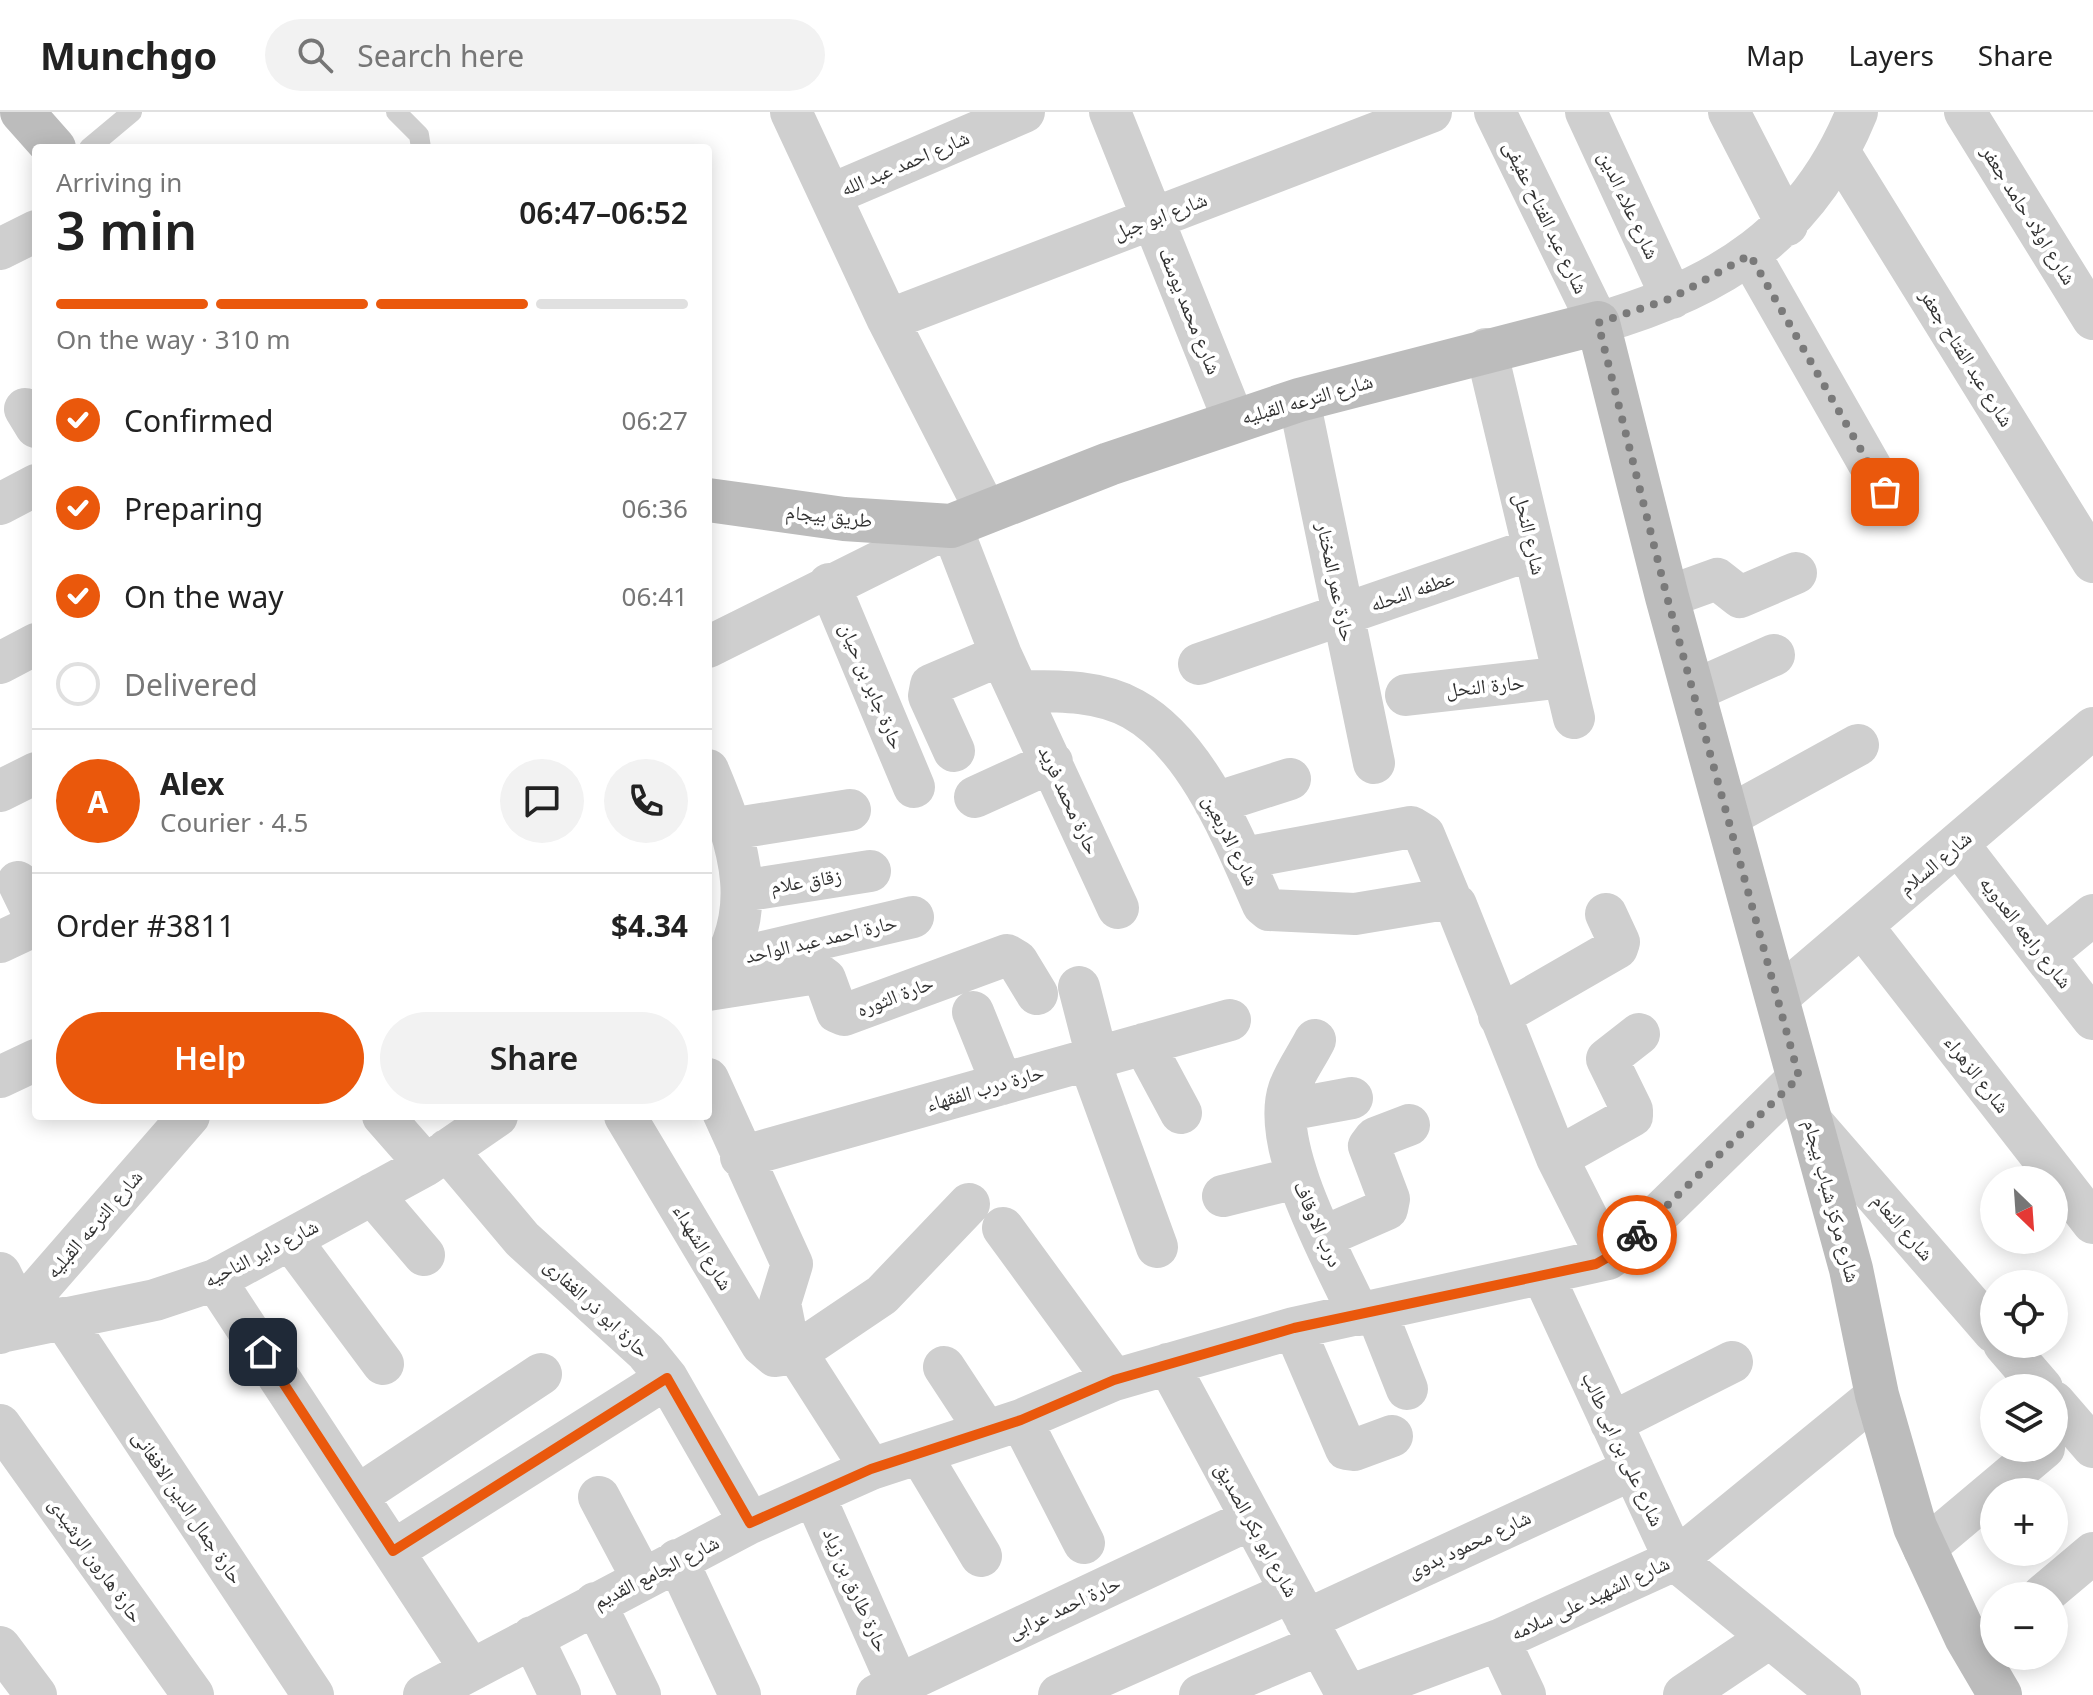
<!DOCTYPE html>
<meta charset="utf-8">
<style>
:root{--surface:#fff;--page:#f2f2f2;--text:#222;--muted:#767676;--line:#e0e0e0;--accent:#ea580c}
body{margin:0;font-family:"Noto Sans","Noto Naskh Arabic",sans-serif;background:var(--page);color:var(--text);height:100vh;display:flex;flex-direction:column;font-size:30px;white-space:nowrap}
*{box-sizing:border-box;margin:0}
p{font-size:26px;color:var(--muted)}
.icon{flex:none;width:44px;height:44px;fill:none;stroke:currentColor;stroke-width:2;stroke-linecap:round;stroke-linejoin:round}
.map{position:relative;flex:1;overflow:hidden}
.details{position:absolute;left:32px;top:32px;width:680px;height:976px;display:flex;flex-direction:column;background:var(--surface);border-radius:8px;box-shadow:0 4px 20px #0003}
.details>*{flex:none}
.needle{width:52px;rotate:155deg}
.tools{position:absolute;left:1980px;top:1054px;display:grid;gap:16px}
.tools a{display:grid;place-items:center;width:88px;height:88px;border-radius:50%;background:var(--surface);box-shadow:0 4px 20px #0003;font-size:40px}
.pin{position:absolute;display:grid;place-items:center;width:68px;height:68px;color:#fff;margin:-34px;border-radius:16px;box-shadow:0 4px 12px #0006}
.courier{position:absolute;display:grid;place-items:center;width:80px;height:80px;margin:-40px;border:6px solid #ea580c;border-radius:50%;background:#fff;color:#222;box-shadow:0 2px 10px #0007}
.head em{font-style:normal;font-weight:600}
.head div{display:flex;flex-direction:column-reverse}
.head{display:flex;align-items:center;justify-content:space-between;height:136px;padding:0 24px}
h1{font-size:52px;font-weight:600;line-height:60px}
.bar{display:grid;grid-template-columns:repeat(4,1fr);gap:12px 8px;align-content:center;height:96px;padding:0 24px}
.bar i{height:10px;border-radius:6px;background:var(--line)}
.bar .active{background:var(--accent)}
.bar p{grid-column:span 4}
.line{display:flex;align-items:center;gap:20px;padding:0 24px;border-top:2px solid var(--line)}
.line div{flex:1}
.round{display:grid;place-items:center;flex:none;width:84px;height:84px;border-radius:42px;background:var(--page)}
ol{padding:0 24px;list-style:none}
li{display:flex;align-items:center;gap:24px;height:88px}
li p{margin-inline-start:auto}
li .icon{padding:8px;border-radius:50%;background:var(--accent);color:#fff;stroke-width:4}
li:last-child{color:var(--muted)}
li i{width:44px;height:44px;border:4px solid var(--line);border-radius:50%}
.button{display:flex;gap:16px;margin-top:auto;padding:16px 24px}
.button a{flex:1;height:92px;border-radius:48px;background:var(--accent);color:#fff;font-size:32px;font-weight:600;line-height:92px;text-align:center}
.button a+a{background:var(--page);color:var(--text)}
header{display:flex;align-items:center;gap:48px;box-sizing:border-box;height:112px;padding:0 40px;background:var(--surface);border-bottom:2px solid var(--line)}
header strong{font-size:38px}
nav{display:flex;gap:44px;margin-inline-start:auto;font-size:28px}
.search{width:560px;height:72px;background:var(--page);display:flex;align-items:center;gap:20px;box-sizing:border-box;padding:0 28px;border-radius:44px;color:var(--muted);font-size:30px}
.map>svg:first-child{display:block}
.lines{fill:none;stroke-linecap:round;stroke-linejoin:round}
.service{stroke:#cfcfcf;stroke-width:20}
.minor{stroke:#cfcfcf;stroke-width:42}
.secondary{stroke:#bcbcbc;stroke-width:44}
.done{stroke:#7a7a7a;stroke-width:8;stroke-dasharray:0 14.4}
.route{stroke:#ea580c;stroke-width:10}
.labels{text-anchor:middle;stroke-width:8;stroke-linejoin:round;paint-order:stroke}
.street-label{font-size:20px;fill:#323232;stroke:#fff}
</style>
<header>
<strong>Munchgo</strong>
<div class="search"><svg class="icon" aria-label="search" viewBox="0 0 24 24"><circle cx="10" cy="10" r="6"/><path d="M15 15l6 6"/></svg>Search here</div>
<nav><a>Map</a><a>Layers</a><a>Share</a></nav>
</header>
<div class="map">
<svg width="2093" height="1583" viewBox="0 0 2093 1583">
<rect width="100%" height="100%" fill="#fff"/>
<g class="lines">
<path class="service" d="M 396,0 L 419,23 L 421,36
M 89,36 L 132,0"/>
<path class="minor" d="M 791,0 L 888,208 L 986,399
M 1110,0 L 1234,309
M 1495,0 L 1598,211 C 1720,176 1808,121 1857,0
M 1586,0 L 1672,186
M 1729,0 L 1787,113
M 1965,0 L 2093,207
M 1840,41 L 2093,450
M 830,83 L 1024,0
M 0,137 L 36,119
M 1750,143 L 1885,380
M 888,208 L 1431,0
M 1486,237 L 1574,606
M 1299,288 L 1374,651
M 25,297 L 36,315
M 0,392 L 36,373
M 829,472 L 914,675
M 1667,485 L 1717,467 L 1740,485 L 1796,461
M 708,535 L 951,414 L 1001,543 L 1118,796
M 0,551 L 36,532
M 1199,552 L 1533,437
M 1019,579 C 1057,579 1099,578 1133,597 C 1198,633 1234,728 1263,793 L 1269,798 L 1355,802 L 1445,787 L 1456,793 L 1557,1046 L 1608,1147
M 1693,579 L 1774,543
M 1406,583 L 1564,565
M 954,639 L 929,584 L 931,573 L 1001,543
M 708,658 C 740,734 764,804 708,874
M 0,679 L 36,661
M 975,685 L 1052,650
M 1215,691 L 1290,667
M 1727,705 L 1858,633
M 730,717 L 850,698
M 1958,732 L 2093,907
M 1244,746 L 1411,715 L 1424,723 L 1451,788
M 18,770 L 36,807
M 742,779 L 870,759
M 1862,814 L 2093,1111
M 0,830 L 36,813
M 2044,843 L 2093,803
M 729,848 L 913,805
M 1079,875 L 1097,945
M 708,878 L 817,861 L 825,867 L 837,900 L 844,903 L 1007,843 L 1017,849 L 1037,882
M 1777,886 L 2093,616
M 973,900 L 1002,972
M 1499,904 L 1617,836 L 1619,830 L 1606,802
M 1315,928 C 1307,944 1295,960 1289,977 C 1269,1035 1335,1150 1359,1203
M 1144,932 L 1181,1001
M 1089,948 L 1157,1135
M 0,965 L 36,948
M 708,967 L 792,1152 L 780,1191 L 787,1226 L 871,1357
M 1287,998 L 1352,986
M 383,1004 L 426,1053
M 625,1004 L 762,1233 L 775,1244 L 796,1241 L 882,1183 L 969,1092
M 1811,1009 L 1994,1220
M 447,1038 L 522,1127 L 646,1240 L 667,1266 L 750,1411
M 741,1045 L 1230,908
M 1557,1046 L 1632,1004 L 1632,998 L 1607,947 L 1639,922
M 372,1082 L 424,1143
M 1223,1084 L 1296,1066
M 1003,1116 L 1114,1268
M 1323,1125 L 1387,1097 L 1389,1087 L 1369,1034 L 1375,1026 L 1409,1013
M 290,1127 L 383,1252
M 0,1161 L 19,1199
M 1543,1163 L 1675,1448 L 1840,1583
M 215,1168 L 471,1558
M 1376,1199 L 1407,1277
M 63,1206 L 313,1583
M 1294,1216 L 1346,1337 L 1354,1338 L 1392,1324
M 1,1220 L 155,1188 L 215,1168 L 426,1053 L 497,1004
M 0,1221 L 189,1004
M 2004,1232 L 2042,1276
M 1168,1252 L 1347,1583
M 944,1255 L 986,1319
M 2054,1290 L 2093,1335
M 1021,1308 L 1084,1431
M 1611,1311 L 1732,1250
M 0,1313 L 193,1583
M 920,1342 L 981,1444
M 814,1383 L 898,1573
M 357,1384 L 541,1262
M 599,1385 L 642,1466
M 1924,1437 L 2044,1336
M 393,1439 L 667,1266
M 677,1448 L 740,1583
M 2042,1484 L 2093,1441
M 595,1491 L 640,1583
M 1306,1508 L 1633,1357
M 532,1525 L 560,1583
M 1499,1528 L 1525,1583
M 0,1535 L 36,1583
M 424,1583 L 750,1411 L 871,1357 L 1021,1308 L 1114,1268 L 1294,1216 L 1608,1147 L 1624,1136 L 1799,965
M 877,1583 L 1251,1407
M 1059,1583 L 1291,1480
M 1200,1583 L 1319,1533
M 1352,1583 L 1499,1528 L 1675,1448 L 1877,1283
M 1684,1583 L 1769,1526"/>
<path class="secondary" d="M 22,0 L 54,36
M 708,388 L 844,407 L 951,414 L 1109,352 L 1299,288 L 1598,211 L 1667,485 L 1851,1157 L 1877,1283 L 1915,1415 L 1966,1525 L 2000,1583"/>
</g>
<g class="lines">
<path class="done" d="M 1637,1123 L 1799,965 L 1667,485 L 1598,211 L 1672,186 L 1750,143 L 1885,380"/>
<path class="route" d="M 263,1240 L 393,1439 L 667,1266 L 750,1411 L 871,1357 L 1021,1308 L 1114,1268 L 1294,1216 L 1596,1152 L 1624,1136 L 1637,1123"/>
</g>
<g class="labels">
<g class="street-label">
<text transform="translate(905 51) rotate(-23)" y="7">شارع احمد عبد الله</text>
<text transform="translate(1629 93) rotate(65)" y="7">شارع علاء الدين</text>
<text transform="translate(2029 103) rotate(58)" y="7">شارع اولاد حامد جعفر</text>
<text transform="translate(1160 104) rotate(-21)" y="7">شارع ابو جبل</text>
<text transform="translate(1546 105) rotate(64)" y="7">شارع عبد الفتاح عفيفى</text>
<text transform="translate(1190 199) rotate(68)" y="7">شارع محمد يوسف</text>
<text transform="translate(1967 246) rotate(58)" y="7">شارع عبد الفتاح جعفر</text>
<text transform="translate(1307 287) rotate(-16)" y="7">شارع الترعه القبليه</text>
<text transform="translate(829 404) rotate(6)" y="7">طريق بيجام</text>
<text transform="translate(1530 422) rotate(77)" y="7">شارع النحل</text>
<text transform="translate(1336 470) rotate(78)" y="7">حارة عمر المختار</text>
<text transform="translate(1412 479) rotate(-19)" y="7">عطفه النحله</text>
<text transform="translate(872 574) rotate(67)" y="7">حارة جابر بن حيان</text>
<text transform="translate(1485 574) rotate(-6)" y="7">حارة النحل</text>
<text transform="translate(1069 688) rotate(65)" y="7">حارة محمد فريد</text>
<text transform="translate(1231 728) rotate(63)" y="7">شارع الاربعين</text>
<text transform="translate(1935 751) rotate(-40)" y="7">شارع السلام</text>
<text transform="translate(806 769) rotate(-9)" y="7">زقاق علام</text>
<text transform="translate(2026 820) rotate(52)" y="7">شارع رابعه العدويه</text>
<text transform="translate(821 827) rotate(-13)" y="7">حارة احمد عبد الواحد</text>
<text transform="translate(895 884) rotate(-21)" y="7">حارة الثوره</text>
<text transform="translate(1977 962) rotate(52)" y="7">شارع الزهراء</text>
<text transform="translate(985 976) rotate(-16)" y="7">حارة درب الفقهاء</text>
<text transform="translate(1832 1089) rotate(75)" y="7">شارع مركز شباب بيجام</text>
<text transform="translate(94 1112) rotate(-49)" y="7">شارع الترعه القبليه</text>
<text transform="translate(1318 1112) rotate(66)" y="7">درب الاوقاف</text>
<text transform="translate(1903 1115) rotate(49)" y="7">شارع النعام</text>
<text transform="translate(703 1135) rotate(59)" y="7">شارع الشهداء</text>
<text transform="translate(261 1141) rotate(-27)" y="7">شارع داير الناحيه</text>
<text transform="translate(597 1196) rotate(43)" y="7">حارة ابو ذر الغفارى</text>
<text transform="translate(1623 1337) rotate(65)" y="7">شارع على بن ابى طالب</text>
<text transform="translate(188 1395) rotate(56)" y="7">حارة جمال الدين الافغانى</text>
<text transform="translate(1257 1418) rotate(61)" y="7">شارع ابو بكر الصديق</text>
<text transform="translate(1469 1432) rotate(-25)" y="7">شارع محمود بدوى</text>
<text transform="translate(96 1448) rotate(55)" y="7">حارة هارون الرشيدى</text>
<text transform="translate(656 1460) rotate(-27)" y="7">شارع الجامع القديم</text>
<text transform="translate(856 1478) rotate(66)" y="7">حارة طارق بن زياد</text>
<text transform="translate(1590 1486) rotate(-25)" y="7">شارع الشهيد على سلامه</text>
<text transform="translate(1064 1495) rotate(-25)" y="7">حارة احمد عرابى</text>
</g>
</g>
</svg>
<div class="tools">
<a><svg class="needle" viewBox="-14 -14 28 28"><path d="M0-13l5 13h-10z" fill="#e53935"/><path d="M0 13l5-13h-10z" fill="#767676"/></svg></a>
<a><svg class="icon" aria-label="locate" viewBox="0 0 24 24"><circle cx="12" cy="12" r="6"/><path d="M12 2v4M12 18v4M2 12h4M18 12h4"/></svg></a>
<a><svg class="icon" aria-label="layers" viewBox="0 0 24 24"><path d="M12 4l9 5-9 5-9-5zM3 14l9 5 9-5"/></svg></a>
<a>+</a>
<a>−</a>
</div>
<div class="pin" style="left:1885px;top:380px;background:#ea580c"><svg class="icon" aria-label="bag" viewBox="0 0 24 24"><path d="M5 8h14l-1 12H6zM9 8a3 3 0 0 1 6 0"/></svg></div>
<div class="pin" style="left:263px;top:1240px;background:#1f2937"><svg class="icon" aria-label="home" viewBox="0 0 24 24"><path d="M3 11l9-7 9 7M6 9v11h12V9"/></svg></div>
<div class="courier" style="left:1637px;top:1123px"><svg class="icon" aria-label="bike" viewBox="0 0 24 24"><circle cx="6" cy="16" r="4"/><circle cx="18" cy="16" r="4"/><path d="M6 16l4-8h5l3 8M10 8l3 8H6M13 5h3"/></svg></div>
<section class="details">
<div class="head"><div><h1>3 min</h1><p>Arriving in</p></div><em>06:47–06:52</em></div>
<div class="bar"><i class="active"></i><i class="active"></i><i class="active"></i><i></i><p>On the way · 310 m</p></div>
<ol>
<li><svg class="icon" aria-label="check" viewBox="0 0 24 24"><path d="M5 12l5 5 9-10"/></svg>Confirmed<p>06:27</p></li>
<li><svg class="icon" aria-label="check" viewBox="0 0 24 24"><path d="M5 12l5 5 9-10"/></svg>Preparing<p>06:36</p></li>
<li><svg class="icon" aria-label="check" viewBox="0 0 24 24"><path d="M5 12l5 5 9-10"/></svg>On the way<p>06:41</p></li>
<li><i></i>Delivered</li>
</ol>
<div class="line" style="height:144px"><b class="round" style="background:var(--accent);color:#fff">A</b><div><b>Alex</b><p>Courier · 4.5</p></div><a class="round"><svg class="icon" aria-label="chat" viewBox="0 0 24 24"><path d="M4 5h16v11H9l-5 4z"/></svg></a><a class="round"><svg class="icon" aria-label="phone" viewBox="0 0 24 24"><path d="M5 4h4l2 5-3 2q2 4 5 5l2-3 5 2v4C11 20 4 13 5 4z"/></svg></a></div>
<div class="line" style="height:104px"><div>Order #3811</div><b>$4.34</b></div>
<div class="button"><a>Help</a><a>Share</a></div>
</section>
</div>
